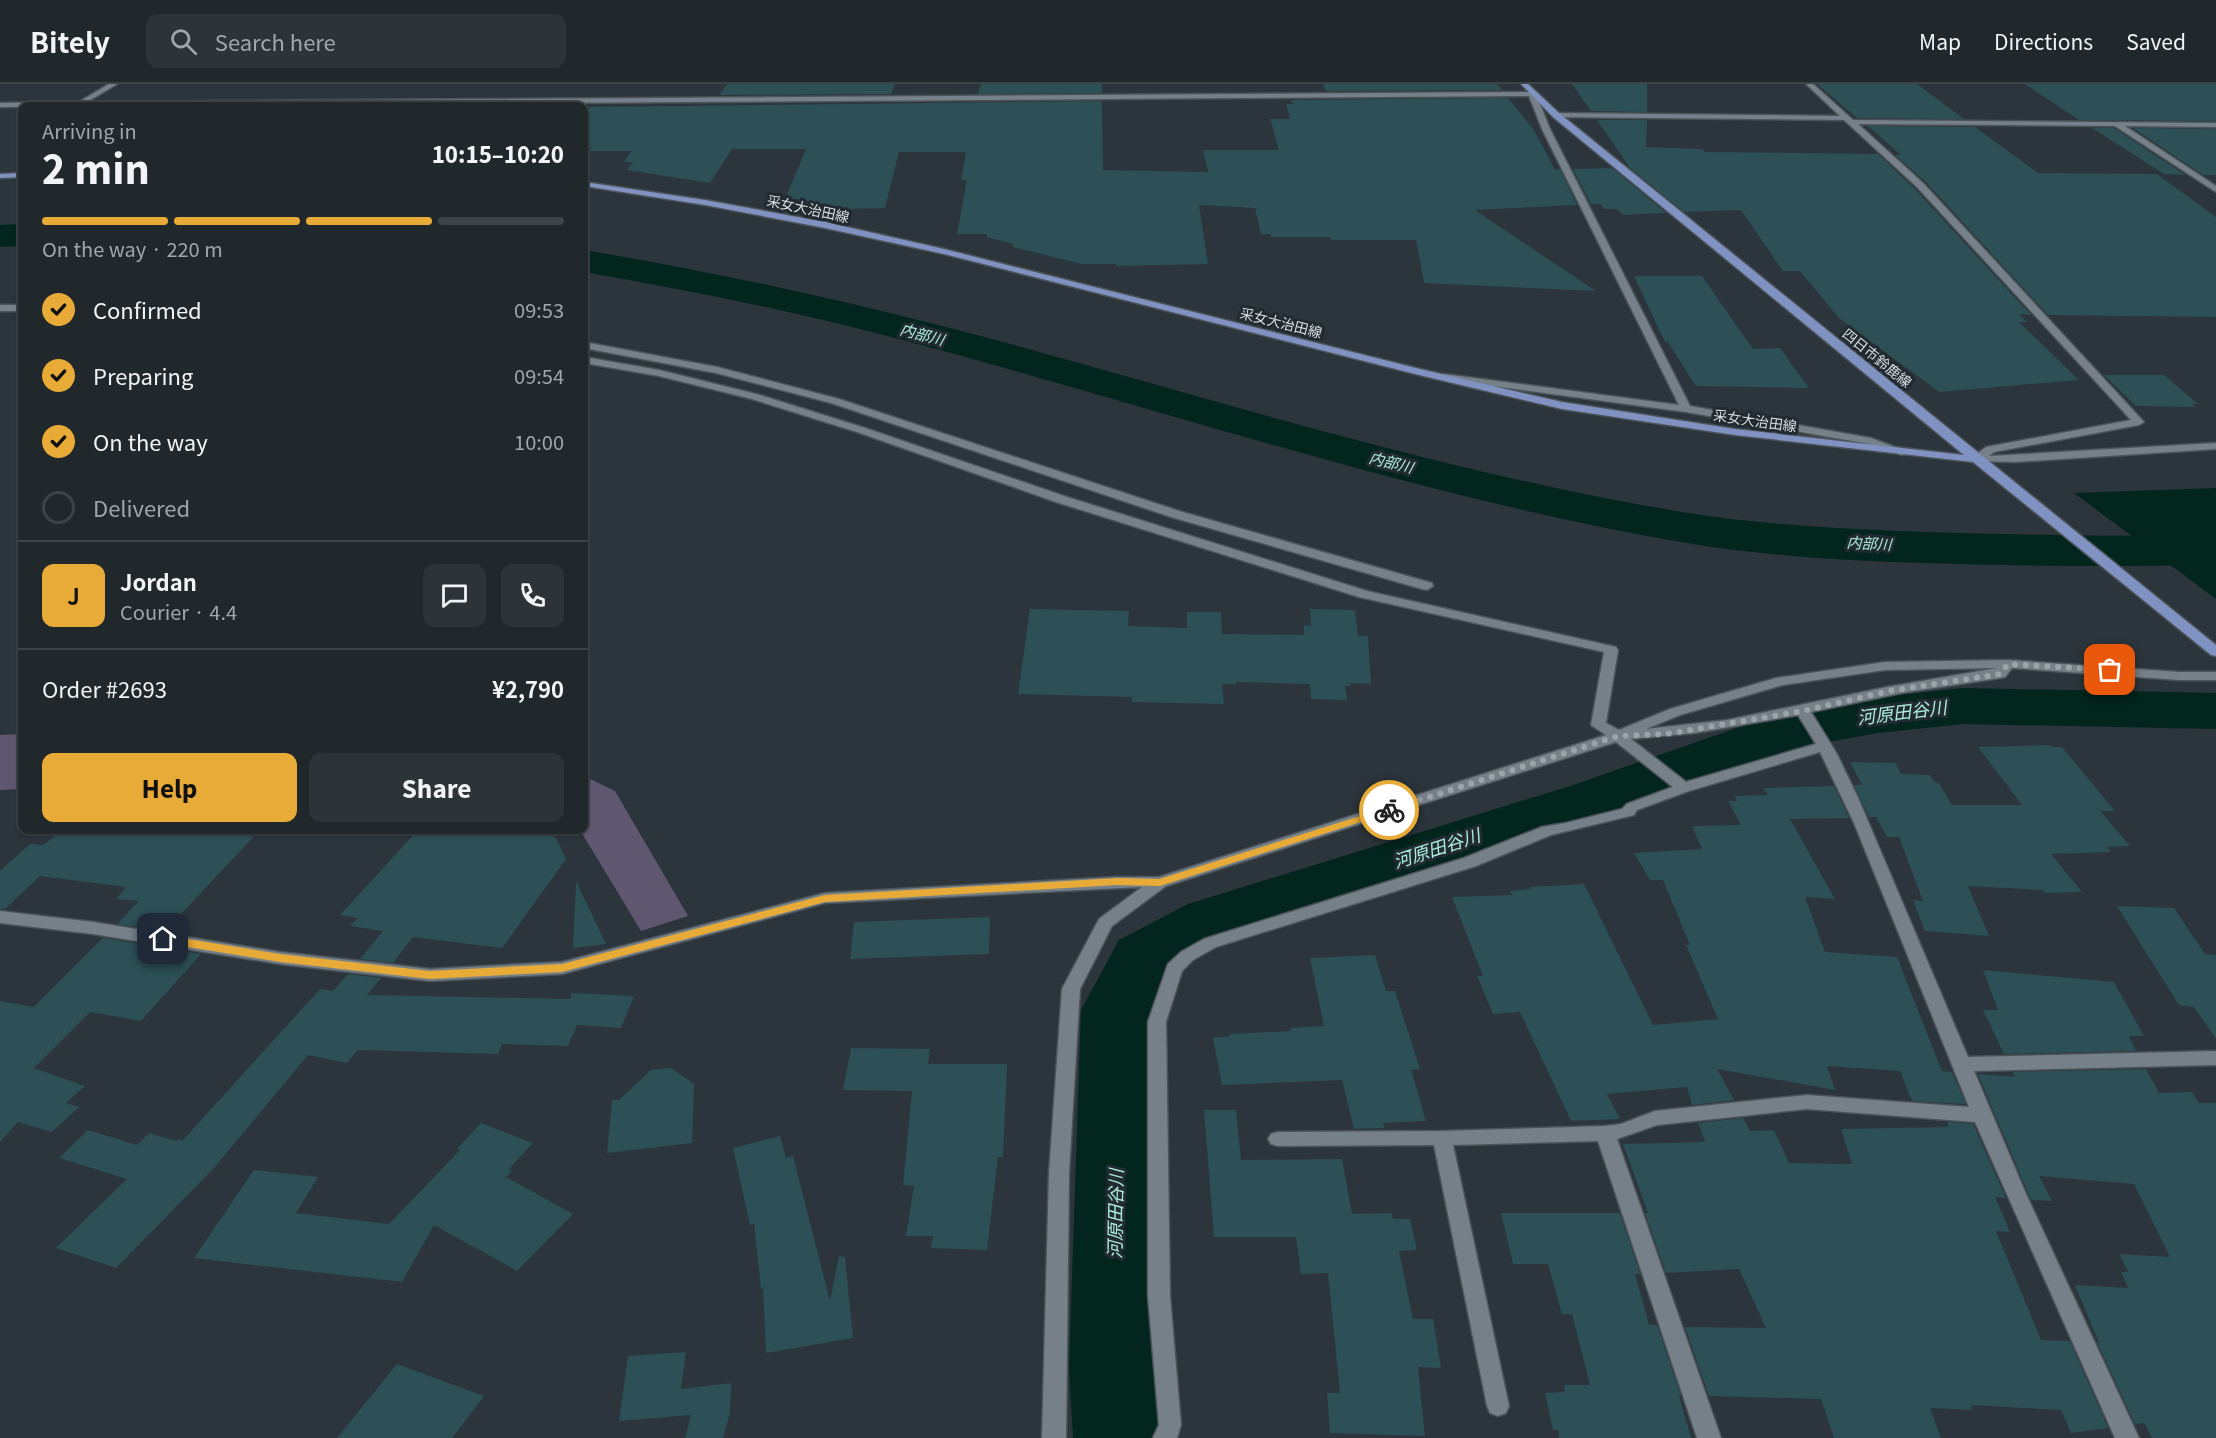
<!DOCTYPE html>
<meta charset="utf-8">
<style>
:root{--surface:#20282c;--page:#2d3438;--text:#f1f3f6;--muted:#a2a6a9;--line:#3d4448;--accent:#e8ab37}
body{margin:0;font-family:Georgia,"Noto Sans JP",serif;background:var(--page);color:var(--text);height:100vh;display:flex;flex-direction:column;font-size:22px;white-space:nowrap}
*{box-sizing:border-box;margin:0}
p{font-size:20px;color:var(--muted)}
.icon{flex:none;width:33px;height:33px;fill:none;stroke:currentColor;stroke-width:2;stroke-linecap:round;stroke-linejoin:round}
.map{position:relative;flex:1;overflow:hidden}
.details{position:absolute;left:18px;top:18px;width:570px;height:732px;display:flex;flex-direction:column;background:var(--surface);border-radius:12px;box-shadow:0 2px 4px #0004,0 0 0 2px var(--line)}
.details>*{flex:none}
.pin{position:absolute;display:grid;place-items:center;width:51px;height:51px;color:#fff;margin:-26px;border-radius:12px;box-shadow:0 3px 9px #0006}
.courier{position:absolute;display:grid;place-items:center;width:60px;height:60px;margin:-30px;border:4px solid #e8ab37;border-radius:50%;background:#fff;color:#222;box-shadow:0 2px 8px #0007}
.summary em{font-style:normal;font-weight:800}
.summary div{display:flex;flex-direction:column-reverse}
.summary{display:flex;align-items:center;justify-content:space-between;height:102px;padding:0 24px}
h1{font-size:39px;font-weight:800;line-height:45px}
.bar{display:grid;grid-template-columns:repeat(4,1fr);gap:9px 6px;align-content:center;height:72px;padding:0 24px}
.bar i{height:8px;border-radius:4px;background:var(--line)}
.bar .current{background:var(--accent)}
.bar p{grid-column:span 4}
.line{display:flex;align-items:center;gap:15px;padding:0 24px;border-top:2px solid var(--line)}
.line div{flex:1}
.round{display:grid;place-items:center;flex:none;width:63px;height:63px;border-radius:12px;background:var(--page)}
ol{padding:0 24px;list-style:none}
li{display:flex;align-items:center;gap:18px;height:66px}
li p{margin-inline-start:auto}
li .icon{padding:6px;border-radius:50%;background:var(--accent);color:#111;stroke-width:4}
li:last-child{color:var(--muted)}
li i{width:33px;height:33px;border:3px solid var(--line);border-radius:50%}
.action{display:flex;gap:12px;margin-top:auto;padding:12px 24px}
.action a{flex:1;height:69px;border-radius:12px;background:var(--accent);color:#111;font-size:24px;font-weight:800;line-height:69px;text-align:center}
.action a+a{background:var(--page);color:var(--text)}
header{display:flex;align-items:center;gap:36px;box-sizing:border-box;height:84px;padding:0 30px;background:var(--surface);border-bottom:2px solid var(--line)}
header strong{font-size:28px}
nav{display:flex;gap:33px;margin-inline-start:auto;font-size:21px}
.search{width:420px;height:54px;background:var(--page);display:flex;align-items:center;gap:15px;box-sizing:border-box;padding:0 21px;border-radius:12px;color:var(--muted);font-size:22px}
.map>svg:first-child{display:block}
.forest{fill:#5f5670}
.water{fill:#02251d}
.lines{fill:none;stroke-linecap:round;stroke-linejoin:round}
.river{fill:#02251d;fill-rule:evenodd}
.building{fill:#2c5055}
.minor-casing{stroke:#4b5358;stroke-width:3}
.major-casing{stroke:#4b5358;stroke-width:3}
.minor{fill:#758088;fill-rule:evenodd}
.major{fill:#7f92c2;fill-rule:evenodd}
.route{fill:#e8ab37}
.done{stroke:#9ca4a8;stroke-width:6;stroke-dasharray:0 10.8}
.labels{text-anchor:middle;stroke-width:6;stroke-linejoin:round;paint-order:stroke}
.far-street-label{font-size:14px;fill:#d9dfe3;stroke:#222b31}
.far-water-label{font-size:15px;font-style:italic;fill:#abeeda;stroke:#222b31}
.water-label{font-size:18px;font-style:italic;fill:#abeeda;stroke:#222b31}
</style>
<header>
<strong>Bitely</strong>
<div class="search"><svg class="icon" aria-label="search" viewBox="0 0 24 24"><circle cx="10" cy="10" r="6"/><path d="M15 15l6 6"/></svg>Search here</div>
<nav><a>Map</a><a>Directions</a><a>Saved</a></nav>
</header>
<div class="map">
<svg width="2216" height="1354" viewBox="0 0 2216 1354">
<rect width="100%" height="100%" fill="#2b353b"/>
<path class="forest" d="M 22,650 L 22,705 L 0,706 L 0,651 Z
M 584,692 L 615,707 L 688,832 L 641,847 L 580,746 L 584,746 Z"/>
<path class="water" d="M 2216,404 L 2216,515 L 2074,409 Z"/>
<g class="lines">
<path class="river" d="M 22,140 L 22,162 L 0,163 L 0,141 Z
M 584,166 C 733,191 879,224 1025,264 C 1242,324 1459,391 1682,428 C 1762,441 1843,445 1923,448 C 2021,451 2118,453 2216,451 L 2216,481 C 2118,483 2021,482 1923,479 C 1842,476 1761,472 1681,458 C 1414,412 1157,323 895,254 C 792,227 688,206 584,188 Z
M 1963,604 L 2216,609 L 2216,645 L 1963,640 L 1878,649 L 1795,664 L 1614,730 L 1236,852 L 1172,888 L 1155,926 L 1161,1283 L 1167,1354 L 1073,1354 L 1069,1283 L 1081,926 L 1119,856 L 1188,820 L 1570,702 L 1760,636 L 1878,613 Z"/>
</g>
<path class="building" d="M 727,0 L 895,0 L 891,10 L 719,11 Z
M 981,0 L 1102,0 L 1102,9 L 978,10 Z
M 1323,0 L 1497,0 L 1502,6 L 1326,7 Z
M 1572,0 L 1647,0 L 1647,28 L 1591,27 Z
M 1817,0 L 1917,0 L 1964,35 L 1857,34 Z
M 2025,0 L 2216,0 L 2216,37 L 2079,36 Z
M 1508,14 L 1534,46 L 1555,86 L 1560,85 L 1577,121 L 1475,126 L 1596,207 L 1424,199 L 1416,156 L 1331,156 L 1330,153 L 1271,153 L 1270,150 L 1261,150 L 1255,124 L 1199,121 L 1208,180 L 1116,182 L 1116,180 L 1081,180 L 1013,163 L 1013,160 L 987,153 L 987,150 L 957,150 L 967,96 L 961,97 L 966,68 L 899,68 L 885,124 L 848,125 L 786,113 L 806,65 L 732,65 L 710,99 L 627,86 L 633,78 L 624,78 L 632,67 L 584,67 L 584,23 L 1102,17 L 1103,86 L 1208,88 L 1203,66 L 1279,66 L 1270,35 L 1290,35 L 1286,20 L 1293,20 L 1291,16 Z
M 1597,36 L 1647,36 L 1646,63 L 1702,65 L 1705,68 L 1878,70 L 1915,105 L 2031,231 L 2019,230 L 2027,238 L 2019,238 L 2079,296 L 1939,308 L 1839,234 L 1800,187 L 1783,187 L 1741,126 L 1684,128 L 1630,84 Z
M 1868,42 L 1975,43 L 2038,89 L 2157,90 L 2216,133 L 2216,233 L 2048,231 L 1925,97 L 1895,71 L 1901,71 Z
M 2092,44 L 2114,44 L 2185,91 L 2164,90 Z
M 2133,44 L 2216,45 L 2216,91 L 2203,91 Z
M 1612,84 L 1666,129 L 1624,131 L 1617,125 L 1604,125 L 1601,120 L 1591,120 L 1573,85 Z
M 1634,192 L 1702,192 L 1753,265 L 1780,264 L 1809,304 L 1696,302 L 1668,258 L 1665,258 Z
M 2104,291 L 2164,291 L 2198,320 L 2192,320 L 2195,323 L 2136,322 Z
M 1030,525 L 1129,527 L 1128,542 L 1187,544 L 1187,528 L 1221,528 L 1222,550 L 1304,551 L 1304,541 L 1311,542 L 1310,525 L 1355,526 L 1358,552 L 1368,552 L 1371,600 L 1350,599 L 1351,602 L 1345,602 L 1347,616 L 1311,615 L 1310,600 L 1236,598 L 1237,600 L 1222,600 L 1224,620 L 1132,618 L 1132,613 L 1018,610 Z
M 2050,661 L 2052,663 L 2062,663 L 2115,727 L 2100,727 L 2130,762 L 2107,763 L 2111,768 L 2051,770 L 2082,808 L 2045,809 L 2043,806 L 1968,802 L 1989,852 L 1925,847 L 1913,816 L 1923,817 L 1899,753 L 1887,753 L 1876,733 L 1869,733 L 1854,701 L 1862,701 L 1850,678 L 1896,679 L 1901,690 L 1930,691 L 1934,698 L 1939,699 L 1952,721 L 2022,721 L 1978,663 Z
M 1834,702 L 1849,734 L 1790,735 L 1835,815 L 1805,813 L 1825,868 L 1897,873 L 1942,987 L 1952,988 L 1966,1020 L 1912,1017 L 1900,987 L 1827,982 L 1835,1006 L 1717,985 L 1734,1016 L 1692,1021 L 1687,1003 L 1607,1010 L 1620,1035 L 1571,1037 L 1520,928 L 1493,930 L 1477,892 L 1483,892 L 1452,813 L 1512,811 L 1510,807 L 1531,805 L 1530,803 L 1584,800 L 1653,941 L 1718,935 L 1686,861 L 1690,861 L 1663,796 L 1650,796 L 1634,769 L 1702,765 L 1692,742 L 1741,741 L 1728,717 L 1737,717 L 1734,712 L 1768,711 L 1763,704 Z
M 61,746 L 260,746 L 165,847 L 117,840 L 139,817 L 116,815 L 126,803 L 40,792 L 5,825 L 0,825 L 0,787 L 30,760 L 44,761 Z
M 418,746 L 552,746 L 566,775 L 502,864 L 413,853 L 393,879 L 360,875 L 383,847 L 350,842 L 358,834 L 340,831 Z
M 576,797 L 606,860 L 573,864 Z
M 2117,822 L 2174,824 L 2205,870 L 2216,871 L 2216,955 L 2194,923 L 2179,921 Z
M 990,833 L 989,870 L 850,875 L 854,838 Z
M 103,854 L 201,870 L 141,937 L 90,928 L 34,984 L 85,1002 L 66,1019 L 79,1023 L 52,1048 L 18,1038 L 0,1058 L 0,917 L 34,923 Z
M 1375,871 L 1386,907 L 1395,907 L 1420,985 L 1411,986 L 1426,1037 L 1383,1039 L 1385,1044 L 1354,1045 L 1342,996 L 1222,1001 L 1213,954 L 1230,952 L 1230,950 L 1291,947 L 1290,944 L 1324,942 L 1310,874 Z
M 1983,886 L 2114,898 L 2144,952 L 2129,952 L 2136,967 L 2004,970 L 1983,926 L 1998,926 Z
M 348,890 L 381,894 L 367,911 L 571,915 L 571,909 L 634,912 L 621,944 L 577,941 L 568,962 L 502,960 L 498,970 L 358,966 L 347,979 L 308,971 L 214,1084 L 116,1184 L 56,1164 L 127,1095 L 59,1074 L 88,1046 L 137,1061 L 149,1049 L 177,1057 L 179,1055 L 183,1056 L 320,905 L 333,907 Z
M 851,964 L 930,965 L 928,980 L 1007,980 L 1003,1073 L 998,1073 L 987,1166 L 931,1164 L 933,1152 L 906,1152 L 914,1102 L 903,1101 L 912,1007 L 843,1006 Z
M 671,984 L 694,1000 L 692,1059 L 607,1069 L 612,1016 L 619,1016 L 651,986 Z
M 2146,985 L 2159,1009 L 2192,1008 L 2199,1019 L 2216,1019 L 2216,1354 L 2152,1354 L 2144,1339 L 2135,1340 L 2097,1258 L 2099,1259 L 2075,1201 L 2128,1204 L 2121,1188 L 2128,1188 L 2119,1170 L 2170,1173 L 2134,1100 L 2039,1092 L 2052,1117 L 2031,1116 L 1978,990 L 2015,993 L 2013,988 Z
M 1204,1026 L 1236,1026 L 1241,1076 L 1342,1075 L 1352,1130 L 1392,1129 L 1393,1135 L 1410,1135 L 1417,1166 L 1399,1167 L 1413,1235 L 1433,1235 L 1441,1284 L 1418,1283 L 1425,1352 L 1330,1349 L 1327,1309 L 1340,1309 L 1328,1189 L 1301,1190 L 1296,1153 L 1214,1153 Z
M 1743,1034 L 1750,1047 L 1774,1046 L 1789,1079 L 1852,1080 L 1841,1045 L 1948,1043 L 1948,1038 L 1973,1040 L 2006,1114 L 1995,1113 L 2010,1148 L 1996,1147 L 2041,1256 L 2070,1257 L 2108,1344 L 2071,1349 L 2061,1326 L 1971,1321 L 1972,1326 L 1930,1324 L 1941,1354 L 1834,1354 L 1821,1315 L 1709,1312 L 1685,1243 L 1766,1244 L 1739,1185 L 1666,1189 L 1645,1129 L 1648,1129 L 1623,1060 L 1705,1058 L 1698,1039 Z
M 481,1039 L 533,1059 L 509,1085 L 512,1087 L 506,1093 L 573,1130 L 517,1187 L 434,1141 L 402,1198 L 194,1174 L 254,1086 L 318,1093 L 296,1129 L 389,1140 L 460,1066 L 457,1065 Z
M 780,1052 L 786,1074 L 793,1072 L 830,1217 L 839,1172 L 845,1173 L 853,1254 L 766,1269 L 763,1204 L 761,1205 L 754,1140 L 750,1141 L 733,1064 Z
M 1501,1129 L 1620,1129 L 1640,1190 L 1635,1190 L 1649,1241 L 1657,1241 L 1681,1312 L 1679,1312 L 1691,1354 L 1559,1354 L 1558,1346 L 1553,1346 L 1545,1309 L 1565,1308 L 1564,1301 L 1590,1301 L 1572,1230 L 1562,1230 L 1548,1180 L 1513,1180 Z
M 686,1268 L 681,1305 L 731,1299 L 730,1329 L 723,1354 L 685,1354 L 691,1331 L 619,1337 L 628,1272 Z
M 397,1280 L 484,1312 L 452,1354 L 337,1354 Z"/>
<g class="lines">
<defs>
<path id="minor" d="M 109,0 L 117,0 L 87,18 L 1532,8 L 1536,10 L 1550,45 L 1690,322 L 1871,354 L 1908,368 L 1902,371 L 1869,360 L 1686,328 L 1440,295 L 1440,291 L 1444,290 L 1679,321 L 1542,45 L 1529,12 L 0,23 L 0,19 L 79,18 Z
M 1806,0 L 1813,0 L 1853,36 L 2216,39 L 2216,43 L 2125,42 L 2216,102 L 2216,108 L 2115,42 L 1858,40 L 1923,99 L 2144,338 L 2139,341 L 1994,368 L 1989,372 L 2216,359 L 2216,365 L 2016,378 L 1973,377 L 1973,373 L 1986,363 L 2131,336 L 1917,103 L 1844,36 L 1556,33 L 1552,31 L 1556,29 L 1840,32 Z
M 0,221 L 22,221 L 22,227 L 0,227 Z
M 584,258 L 717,283 L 839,315 L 1179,427 L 1432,499 L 1433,502 L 1427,506 L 1422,505 L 1171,433 L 831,319 L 716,289 L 584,264 Z
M 584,273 L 659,286 L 760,311 L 865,344 L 1067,413 L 1367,507 L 1616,563 L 1618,566 L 1606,639 L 1619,646 L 1670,625 L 1776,594 L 1885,578 L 2008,576 L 2179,588 L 2216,588 L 2216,596 L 2179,596 L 2012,584 L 2005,593 L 2000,594 L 1901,609 L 1811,628 L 1837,670 L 1859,716 L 1968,973 L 2216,967 L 2216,981 L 1974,987 L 2026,1110 L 2139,1354 L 2115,1354 L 1975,1038 L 1807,1025 L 1657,1041 L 1617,1055 L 1721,1354 L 1697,1354 L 1598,1057 L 1453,1061 L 1509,1322 L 1506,1329 L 1498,1332 L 1490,1329 L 1487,1322 L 1434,1061 L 1278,1062 L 1271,1060 L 1268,1055 L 1271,1050 L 1278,1048 L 1442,1047 L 1605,1042 L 1621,1040 L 1655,1027 L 1807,1011 L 1969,1023 L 1854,739 L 1820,668 L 1689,707 L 1637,726 L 1634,731 L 1551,751 L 1476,782 L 1216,863 L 1193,876 L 1182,887 L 1166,938 L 1170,1212 L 1181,1341 L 1177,1354 L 1153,1354 L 1159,1341 L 1148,1212 L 1148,938 L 1168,880 L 1181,868 L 1204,855 L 1464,774 L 1542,743 L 1566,739 L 1622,725 L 1627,720 L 1673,703 L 1616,658 L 1166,802 L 1112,842 L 1080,905 L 1069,1089 L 1066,1354 L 1042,1354 L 1049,1089 L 1062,905 L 1099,835 L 1142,803 L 825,819 L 562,890 L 430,897 L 280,880 L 93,850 L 0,839 L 0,827 L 93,838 L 280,868 L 430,885 L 562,878 L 825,809 L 1117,793 L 1159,793 L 1606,651 L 1591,641 L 1604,568 L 1359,513 L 1059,419 L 857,348 L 752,315 L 659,292 L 584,279 ZM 1997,584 L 1887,603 L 1727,636 L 1646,645 L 1680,631 L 1783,601 L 1885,586 ZM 1798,631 L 1816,660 L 1686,698 L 1631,655 L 1695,649 Z"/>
<path id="major" d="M 1521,0 L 1528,0 L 1559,29 L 2216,561 L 2216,572 L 2211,571 L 1973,378 L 1735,351 L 1562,325 L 1415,290 L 944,170 L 825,144 L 705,121 L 584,102 L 584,98 L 705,116 L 825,138 L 944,165 L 1420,285 L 1562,318 L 1735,345 L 1964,371 L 1553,33 Z
M 22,89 L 22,93 L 0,94 L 0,90 Z"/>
</defs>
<use href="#minor" class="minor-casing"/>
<use href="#major" class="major-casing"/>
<use href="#minor" class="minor"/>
<use href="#major" class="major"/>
</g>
<path class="route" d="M 1389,723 L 1392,724 L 1392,728 L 1160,802 L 1117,801 L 825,818 L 562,888 L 430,895 L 280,878 L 163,859 L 158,855 L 163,851 L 280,870 L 430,887 L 562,880 L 825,811 L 1117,794 L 1159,795 Z"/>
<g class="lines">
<path class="done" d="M 1389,726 L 1618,652 L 1666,650 L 1803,627 L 1889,607 L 2000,590 L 2008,580 L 2110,586"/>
</g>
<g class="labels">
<g class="far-street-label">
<text transform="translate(808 125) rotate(12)" y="5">采女大治田線</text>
<text transform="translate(1281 239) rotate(14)" y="5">采女大治田線</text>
<text transform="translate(1877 274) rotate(39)" y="5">四日市鈴鹿線</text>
<text transform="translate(1755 337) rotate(8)" y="5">采女大治田線</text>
</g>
<g class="far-water-label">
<text transform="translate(922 251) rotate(15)" y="5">内部川</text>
<text transform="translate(1391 379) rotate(14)" y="5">内部川</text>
<text transform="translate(1869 460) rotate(3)" y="5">内部川</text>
</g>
<g class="water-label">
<text transform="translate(1902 629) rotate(-7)" y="6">河原田谷川</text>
<text transform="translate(1437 765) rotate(-18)" y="6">河原田谷川</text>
<text transform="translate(1116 1130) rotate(-89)" y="6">河原田谷川</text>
</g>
</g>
</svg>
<div class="pin" style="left:2110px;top:586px;background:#ea580c"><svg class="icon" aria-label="bag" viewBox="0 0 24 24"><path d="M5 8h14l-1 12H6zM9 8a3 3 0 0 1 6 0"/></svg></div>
<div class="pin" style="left:163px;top:855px;background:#1f2937"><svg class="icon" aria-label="home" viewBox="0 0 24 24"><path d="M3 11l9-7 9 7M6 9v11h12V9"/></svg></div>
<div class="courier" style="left:1389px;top:726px"><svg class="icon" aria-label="bike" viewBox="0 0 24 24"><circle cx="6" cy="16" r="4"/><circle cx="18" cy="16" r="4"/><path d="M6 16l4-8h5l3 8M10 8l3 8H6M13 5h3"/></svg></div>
<section class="details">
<div class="summary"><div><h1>2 min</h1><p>Arriving in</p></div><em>10:15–10:20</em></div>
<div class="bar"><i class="current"></i><i class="current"></i><i class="current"></i><i></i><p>On the way · 220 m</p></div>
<ol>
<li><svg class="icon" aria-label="check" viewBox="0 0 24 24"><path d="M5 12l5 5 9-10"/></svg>Confirmed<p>09:53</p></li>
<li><svg class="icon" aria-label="check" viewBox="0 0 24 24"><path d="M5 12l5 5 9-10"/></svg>Preparing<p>09:54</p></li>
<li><svg class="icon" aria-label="check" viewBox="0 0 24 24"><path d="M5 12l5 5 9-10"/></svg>On the way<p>10:00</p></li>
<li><i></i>Delivered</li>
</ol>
<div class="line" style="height:108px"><b class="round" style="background:var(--accent);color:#111">J</b><div><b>Jordan</b><p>Courier · 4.4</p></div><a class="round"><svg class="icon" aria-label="chat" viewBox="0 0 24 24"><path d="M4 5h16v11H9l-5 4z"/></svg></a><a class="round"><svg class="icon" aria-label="phone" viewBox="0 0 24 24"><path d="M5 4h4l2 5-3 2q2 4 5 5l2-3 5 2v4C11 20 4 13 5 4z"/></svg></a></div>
<div class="line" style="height:78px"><div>Order #2693</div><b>¥2,790</b></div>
<div class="action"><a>Help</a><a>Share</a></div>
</section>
</div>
